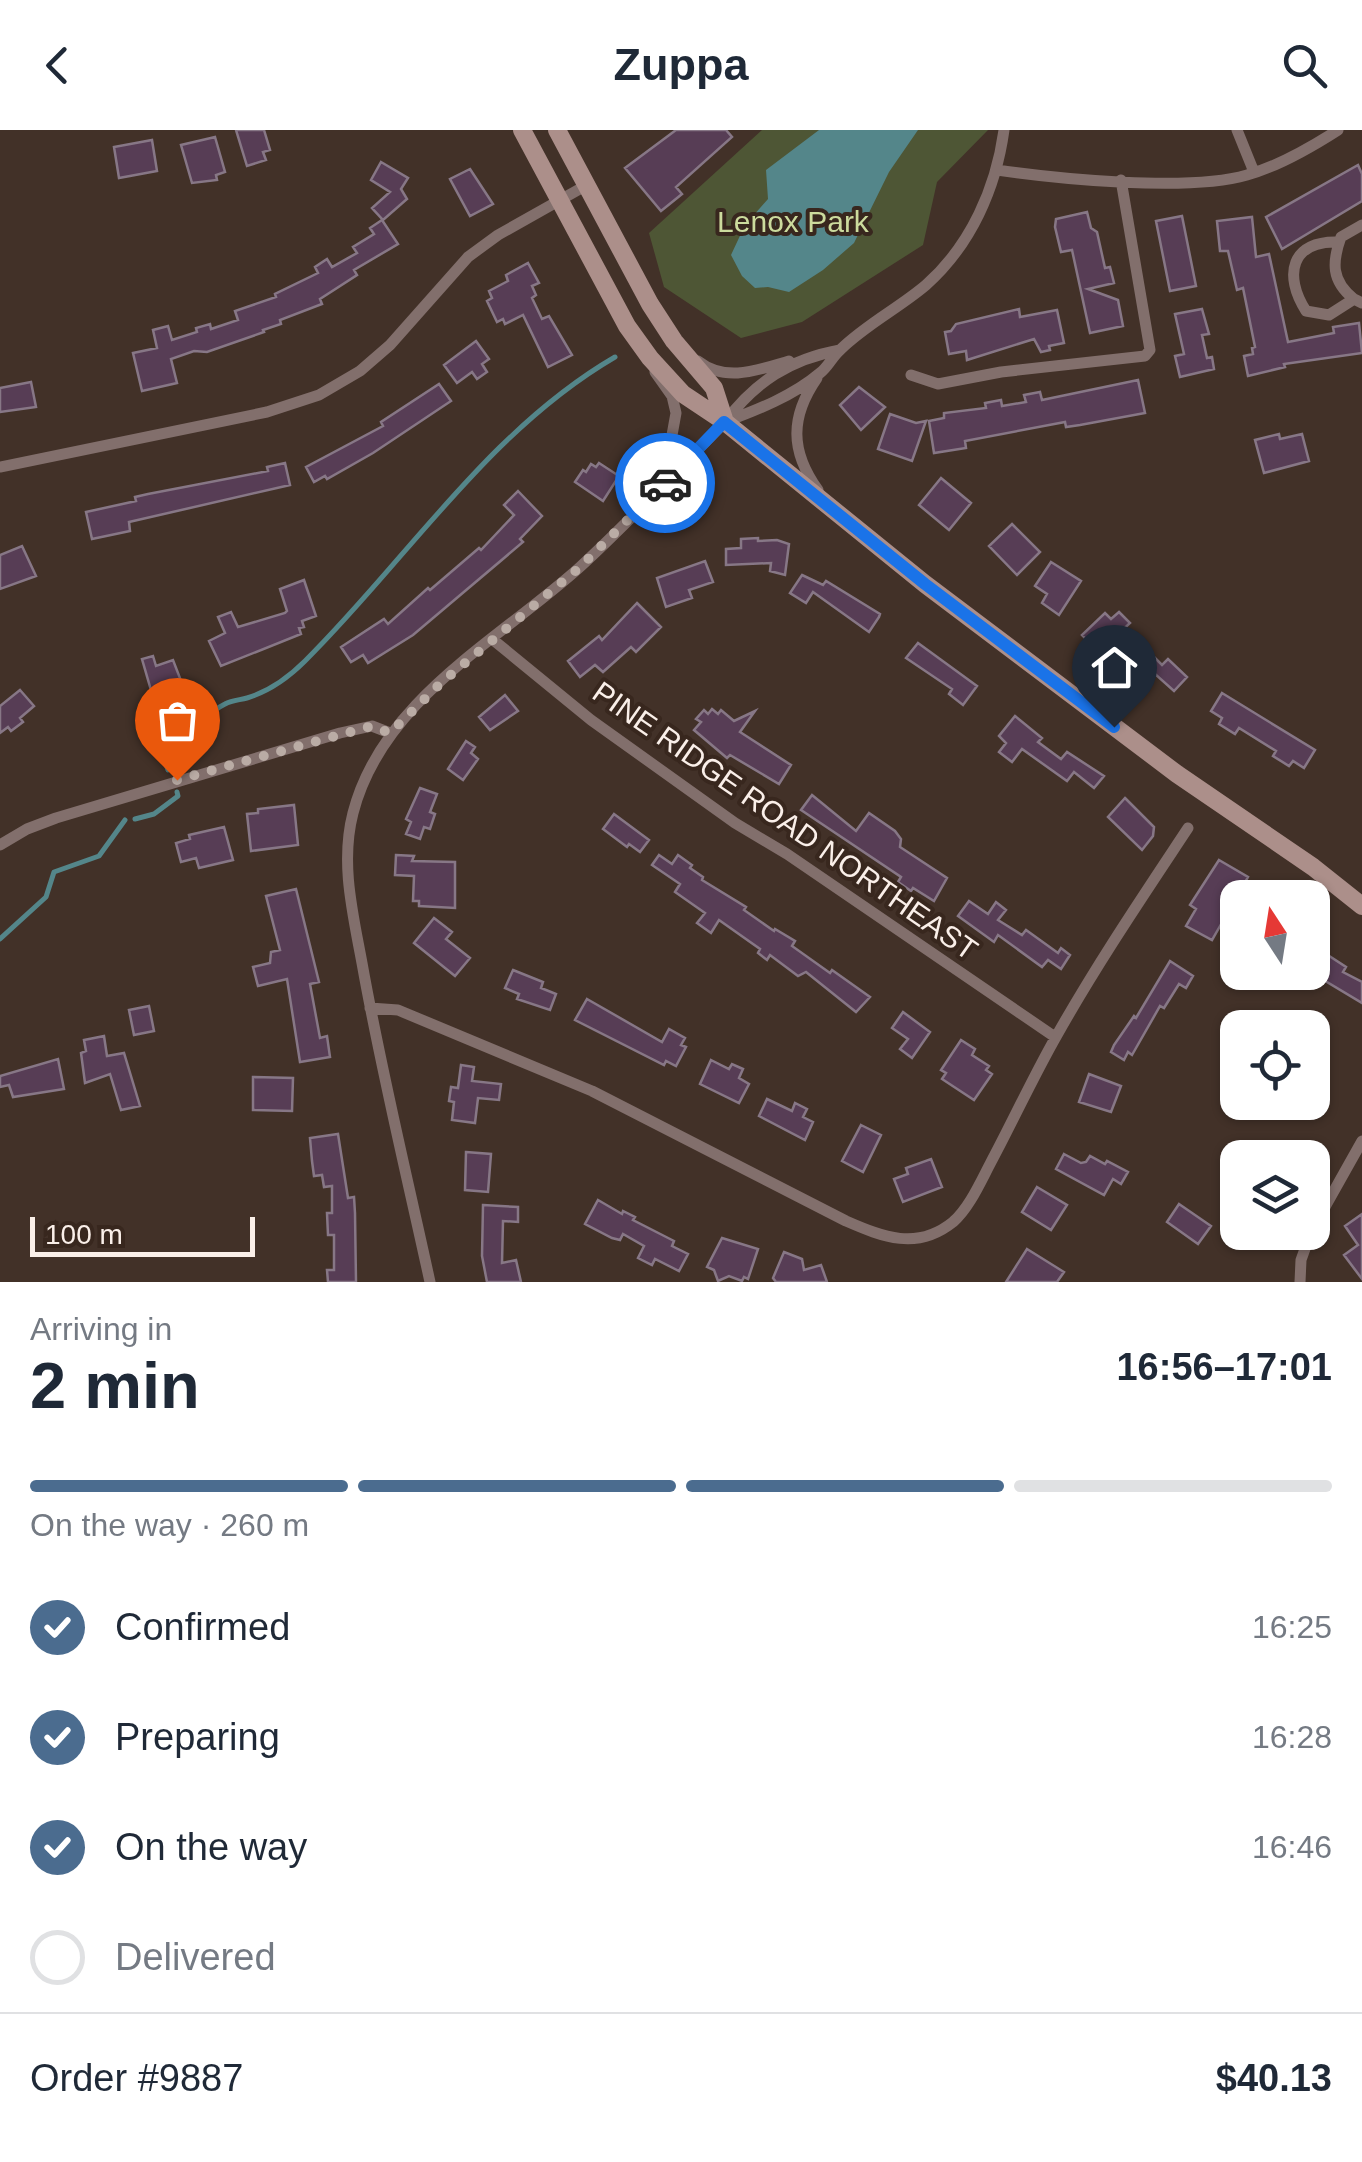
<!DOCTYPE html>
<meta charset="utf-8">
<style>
:root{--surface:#fff;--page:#f6f6f7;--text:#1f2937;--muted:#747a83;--line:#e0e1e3;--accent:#4b6c8f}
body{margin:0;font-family:Helvetica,sans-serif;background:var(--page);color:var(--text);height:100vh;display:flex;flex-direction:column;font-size:38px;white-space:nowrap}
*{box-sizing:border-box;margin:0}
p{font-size:32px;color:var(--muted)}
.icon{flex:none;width:55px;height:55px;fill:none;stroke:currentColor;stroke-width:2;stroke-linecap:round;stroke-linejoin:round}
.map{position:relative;height:1152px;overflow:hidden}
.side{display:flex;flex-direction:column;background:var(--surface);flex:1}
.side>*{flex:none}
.needle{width:65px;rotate:348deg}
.buttons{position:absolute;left:1220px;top:750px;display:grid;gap:20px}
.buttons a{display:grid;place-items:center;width:110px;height:110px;border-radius:20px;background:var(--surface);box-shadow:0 2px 8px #0004;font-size:50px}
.scale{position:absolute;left:30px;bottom:25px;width:225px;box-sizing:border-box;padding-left:10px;border:5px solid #faefe9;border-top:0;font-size:28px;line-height:35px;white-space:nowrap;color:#faefe9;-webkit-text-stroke:8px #38271e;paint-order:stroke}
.pin{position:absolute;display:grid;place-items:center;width:85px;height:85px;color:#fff;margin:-102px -42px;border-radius:50% 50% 50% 0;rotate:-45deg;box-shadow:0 0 10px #0007}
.pin .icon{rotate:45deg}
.courier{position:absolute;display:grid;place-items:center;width:100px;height:100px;margin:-50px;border:8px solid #1a73e8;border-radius:50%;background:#fff;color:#222;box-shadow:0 2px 12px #0007}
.head em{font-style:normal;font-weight:700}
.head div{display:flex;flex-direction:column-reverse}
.head{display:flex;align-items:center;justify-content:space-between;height:170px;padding:0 30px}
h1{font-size:65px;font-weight:700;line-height:75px}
.bar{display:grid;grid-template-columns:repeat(4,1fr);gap:15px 10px;align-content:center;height:120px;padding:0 30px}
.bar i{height:12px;border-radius:8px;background:var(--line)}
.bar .on{background:var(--accent)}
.bar p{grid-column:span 4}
.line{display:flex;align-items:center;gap:25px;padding:0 30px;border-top:2px solid var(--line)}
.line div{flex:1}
ol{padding:0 30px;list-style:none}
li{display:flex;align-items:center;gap:30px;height:110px}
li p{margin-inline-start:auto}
li .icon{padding:10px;border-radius:50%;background:var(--accent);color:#fff;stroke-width:4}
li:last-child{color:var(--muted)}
li i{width:55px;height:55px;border:5px solid var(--line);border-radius:50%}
header{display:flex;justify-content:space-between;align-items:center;height:130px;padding:0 30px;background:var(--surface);font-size:45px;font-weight:700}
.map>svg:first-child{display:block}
.green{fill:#4e5635}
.water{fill:#54868a}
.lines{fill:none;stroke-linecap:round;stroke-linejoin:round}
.stream{stroke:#54868a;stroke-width:5}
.building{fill:#573d55;stroke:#877786;stroke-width:2.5}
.street{stroke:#826f6c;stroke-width:11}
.secondary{stroke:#ac8f8a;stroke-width:18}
.done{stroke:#baaca5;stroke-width:10;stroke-dasharray:0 18}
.route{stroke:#1a73e8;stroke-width:12}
.labels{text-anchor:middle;stroke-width:8;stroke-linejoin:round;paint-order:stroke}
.park-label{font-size:30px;fill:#ccdb9d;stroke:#38271e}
.street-label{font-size:30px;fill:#faefe9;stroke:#38271e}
</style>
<header><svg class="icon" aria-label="back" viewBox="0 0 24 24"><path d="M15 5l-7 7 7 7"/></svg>Zuppa<svg class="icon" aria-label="search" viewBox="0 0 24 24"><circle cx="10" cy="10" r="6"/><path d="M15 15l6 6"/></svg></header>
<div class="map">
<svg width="1362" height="1152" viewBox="0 0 1362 1152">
<rect width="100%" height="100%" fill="#423128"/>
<path class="green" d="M 762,0 L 988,0 L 937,52 L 923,115 L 802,192 L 741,208 L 664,157 L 649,103 Z"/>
<path class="water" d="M 819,0 L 918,0 L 889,42 L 854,113 L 823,140 L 789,162 L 768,157 L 755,158 L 742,146 L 731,125 L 745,95 L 768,69 L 766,40 Z"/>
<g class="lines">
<path class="stream" d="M 168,640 L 165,631 C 185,613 201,586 225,574 C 232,570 240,570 247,568 C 270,561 288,548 305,531 C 407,430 488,301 615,227
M 135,689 L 154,684 L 178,666 L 177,662
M 0,809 L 46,767 L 54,742 L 99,726 L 125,690"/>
</g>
<path class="building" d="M 236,0 L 264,0 L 270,20 L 263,22 L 266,30 L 247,36 Z
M 676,0 L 726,0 L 732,7 L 676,57 L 682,64 L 661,81 L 625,38 Z
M 215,7 L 225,42 L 216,45 L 217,50 L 192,53 L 181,15 Z
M 152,10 L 157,41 L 119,48 L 114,17 Z
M 381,32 L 408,48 L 401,59 L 407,69 L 383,90 L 372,78 L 390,62 L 371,50 Z
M 1358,35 L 1362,44 L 1362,71 L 1282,119 L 1266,87 Z
M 470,39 L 493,74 L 470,86 L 450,49 Z
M 1087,82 L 1091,98 L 1097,102 L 1105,138 L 1110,137 L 1114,153 L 1088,159 L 1118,170 L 1123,196 L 1090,203 L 1072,120 L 1061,122 L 1055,97 L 1056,89 Z
M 1182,86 L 1196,156 L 1170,161 L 1156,91 Z
M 1252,87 L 1256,127 L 1269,124 L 1288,212 L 1334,203 L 1333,197 L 1359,193 L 1362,223 L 1284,234 L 1285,237 L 1248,246 L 1244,226 L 1253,224 L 1252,218 L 1255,217 L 1243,158 L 1237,160 L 1228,121 L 1220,121 L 1217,91 Z
M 382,90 L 398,114 L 354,140 L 357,145 L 320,169 L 322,174 L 280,190 L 281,194 L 263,200 L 264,202 L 207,222 L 194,221 L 171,229 L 177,253 L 142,261 L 133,223 L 157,218 L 153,200 L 168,196 L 172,210 L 197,202 L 196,198 L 210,194 L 211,199 L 238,190 L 235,181 L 276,167 L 275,164 L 318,143 L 315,137 L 327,129 L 332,137 L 357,123 L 353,117 L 374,104 L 370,98 Z
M 528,133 L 539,153 L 532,156 L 536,165 L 532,168 L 542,189 L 549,186 L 572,225 L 548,237 L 523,185 L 505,194 L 503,189 L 497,192 L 487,171 L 492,168 L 489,161 L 508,151 L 506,145 Z
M 1019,179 L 1020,187 L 1057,180 L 1064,213 L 1049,216 L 1050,220 L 1041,222 L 1034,209 L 967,230 L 966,221 L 949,224 L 945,202 L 951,201 L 956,194 Z
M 1202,179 L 1209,204 L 1202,205 L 1207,228 L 1212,227 L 1214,239 L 1180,247 L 1175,226 L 1184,224 L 1175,184 Z
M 476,211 L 489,229 L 482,234 L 487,242 L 477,249 L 472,242 L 457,253 L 444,235 Z
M 1138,250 L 1145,283 L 1080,295 L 1066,297 L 1065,292 L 965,311 L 966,318 L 934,323 L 929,291 L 944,288 L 944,283 L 986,278 L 985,273 L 1001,270 L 1002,276 L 1026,272 L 1024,265 L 1040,262 L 1042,270 Z
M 31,252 L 36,277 L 0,282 L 0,258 Z
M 439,254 L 451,271 L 373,323 L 327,349 L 325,346 L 314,352 L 306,337 L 383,296 L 381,292 Z
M 859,257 L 885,277 L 861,300 L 840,275 Z
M 890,284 L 916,293 L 926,291 L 912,331 L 878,319 Z
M 1279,304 L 1280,309 L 1302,304 L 1309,331 L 1264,343 L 1255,310 Z
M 285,333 L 290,355 L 129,392 L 130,401 L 92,409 L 86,382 L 136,371 L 135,367 L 148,364 L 268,341 L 267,337 Z
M 599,333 L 619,346 L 603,371 L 575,352 L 583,340 L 586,342 L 591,334 L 596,337 Z
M 941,348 L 971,373 L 949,400 L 919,375 Z
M 518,361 L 542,386 L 520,409 L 523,412 L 413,505 L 368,533 L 363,525 L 351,532 L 341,517 L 384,489 L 388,494 L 428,458 L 430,460 L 479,418 L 481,420 L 514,385 L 504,375 Z
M 1012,394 L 1040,422 L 1017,445 L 989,416 Z
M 758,408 L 758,411 L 777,410 L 789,414 L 785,445 L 770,441 L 771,433 L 726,435 L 726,419 L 741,418 L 741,409 Z
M 22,416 L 36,446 L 0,459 L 0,425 Z
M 705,431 L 713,452 L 689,460 L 692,468 L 666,477 L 657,448 Z
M 1051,432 L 1081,451 L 1059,485 L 1042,473 L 1047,464 L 1035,456 Z
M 802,445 L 823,455 L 826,451 L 880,484 L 879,487 L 869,502 L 813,462 L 806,473 L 790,463 Z
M 304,450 L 316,486 L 302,491 L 304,497 L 299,498 L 301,504 L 221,536 L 209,511 L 225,503 L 218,487 L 231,482 L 238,497 L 285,483 L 287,481 L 280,459 Z
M 637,473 L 661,497 L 636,522 L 631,517 L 603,542 L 595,535 L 580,547 L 568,531 L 599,506 L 602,510 Z
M 1119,482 L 1130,493 L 1110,512 L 1121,523 L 1110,534 L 1082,505 L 1105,483 L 1111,489 Z
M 918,513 L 977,556 L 963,575 L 949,564 L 952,559 L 906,528 Z
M 153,526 L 156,536 L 173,530 L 183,556 L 153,567 L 142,529 Z
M 1154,527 L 1162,535 L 1168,529 L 1187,547 L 1174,561 L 1146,536 Z
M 20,560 L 34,576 L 20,588 L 23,592 L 11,601 L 8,597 L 0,603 L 0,576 Z
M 1222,563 L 1315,620 L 1304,638 L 1293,631 L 1289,636 L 1273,626 L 1276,621 L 1239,598 L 1235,604 L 1219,594 L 1222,588 L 1211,581 Z
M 505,565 L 518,581 L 490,600 L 479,587 Z
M 712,579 L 718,584 L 721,580 L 734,591 L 755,581 L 740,602 L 791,635 L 779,654 L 730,625 L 727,628 L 694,600 L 701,592 L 696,589 L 704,580 L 708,584 Z
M 1015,586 L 1042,608 L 1038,612 L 1061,629 L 1067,622 L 1104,646 L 1094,658 L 1074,642 L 1067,651 L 1022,619 L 1012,632 L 999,622 L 1006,613 L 999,606 Z
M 466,611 L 475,617 L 471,623 L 478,629 L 463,650 L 448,639 Z
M 420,658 L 437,664 L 430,682 L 435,684 L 430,699 L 424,697 L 420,709 L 406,704 L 411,692 L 406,689 Z
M 812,665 L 856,701 L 869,683 L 895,701 L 901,709 L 900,717 L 947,748 L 934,771 L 913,758 L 911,761 L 898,752 L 901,747 L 801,680 Z
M 1125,668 L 1154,697 L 1153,706 L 1142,720 L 1108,687 Z
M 294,675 L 298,715 L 251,721 L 247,684 L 258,683 L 258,679 Z
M 614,684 L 649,710 L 640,722 L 629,714 L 627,717 L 603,699 Z
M 224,697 L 233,730 L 199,738 L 196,728 L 181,732 L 176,713 L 190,709 L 189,705 Z
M 396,725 L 414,726 L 412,731 L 455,732 L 455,778 L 419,776 L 419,771 L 413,771 L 414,746 L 395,745 Z
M 659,725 L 672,734 L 678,725 L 692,735 L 690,738 L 703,747 L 702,750 L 746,777 L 744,780 L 774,801 L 775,799 L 795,811 L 792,816 L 830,843 L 832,840 L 870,867 L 856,882 L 806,842 L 798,846 L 770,825 L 767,830 L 758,823 L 760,819 L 719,790 L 711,803 L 697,793 L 705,783 L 675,762 L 680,754 L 652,735 Z
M 1219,730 L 1248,747 L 1212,810 L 1186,796 L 1196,779 L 1190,775 Z
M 296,759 L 319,852 L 310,854 L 320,908 L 327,906 L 330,927 L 300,932 L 287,849 L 258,856 L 253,837 L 270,833 L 271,822 L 280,820 L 266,766 Z
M 969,771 L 988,784 L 996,772 L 1006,780 L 998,790 L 1022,805 L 1026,800 L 1058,823 L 1061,818 L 1070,825 L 1061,839 L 1048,830 L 1042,837 L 998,805 L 994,812 L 958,786 Z
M 434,788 L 452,802 L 446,809 L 470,828 L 455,846 L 414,813 Z
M 1320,820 L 1346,837 L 1343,842 L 1362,852 L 1362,873 L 1312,843 L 1312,831 Z
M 1170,831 L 1193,846 L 1186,858 L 1179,854 L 1164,878 L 1160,876 L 1132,925 L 1128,922 L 1124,930 L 1111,922 L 1114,915 L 1134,886 L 1136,888 Z
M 513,840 L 543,852 L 541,858 L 556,864 L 550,880 L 517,869 L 519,864 L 505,858 Z
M 587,869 L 662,912 L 669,899 L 685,908 L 681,915 L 686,917 L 676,936 L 666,931 L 664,935 L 575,890 Z
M 149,876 L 154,901 L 134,905 L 129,880 Z
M 903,882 L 930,902 L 912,928 L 900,919 L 908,909 L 892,898 Z
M 104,906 L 107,926 L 124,923 L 140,976 L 121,980 L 110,944 L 85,953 L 81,923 L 86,921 L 84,910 Z
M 961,910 L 975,919 L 972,925 L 989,936 L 986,940 L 992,944 L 974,970 L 942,949 L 946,943 L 941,940 Z
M 58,929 L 64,959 L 13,967 L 9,955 L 0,957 L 0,946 Z
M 711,930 L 729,939 L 732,934 L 743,939 L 739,948 L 749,954 L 739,973 L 700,954 Z
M 461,935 L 474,937 L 472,951 L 501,954 L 499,970 L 478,968 L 475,993 L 452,990 L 454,972 L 449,971 L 451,957 L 458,958 Z
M 1089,944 L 1121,956 L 1111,982 L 1079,972 Z
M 253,947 L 293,948 L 292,981 L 253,980 Z
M 767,969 L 792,981 L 795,973 L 807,979 L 803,987 L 813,992 L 805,1010 L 759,986 Z
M 861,995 L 881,1005 L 863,1042 L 842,1031 Z
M 338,1004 L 348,1068 L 354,1067 L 355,1083 L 356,1152 L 328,1152 L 327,1140 L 334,1140 L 334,1105 L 328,1105 L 327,1083 L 332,1083 L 332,1056 L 324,1057 L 322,1045 L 314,1046 L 312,1031 L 310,1008 Z
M 466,1022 L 491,1024 L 488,1062 L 465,1060 Z
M 1064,1024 L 1081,1033 L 1086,1032 L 1090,1026 L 1105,1034 L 1107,1031 L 1128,1042 L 1121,1054 L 1113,1049 L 1104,1065 L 1056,1039 Z
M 931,1029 L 942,1057 L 903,1072 L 894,1049 L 908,1044 L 906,1038 Z
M 1037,1057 L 1067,1075 L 1051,1100 L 1022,1082 Z
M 598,1070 L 622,1084 L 623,1081 L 635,1087 L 633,1090 L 674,1111 L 672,1116 L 688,1124 L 679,1141 L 655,1129 L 652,1135 L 638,1128 L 644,1116 L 623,1104 L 620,1110 L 612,1108 L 585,1094 Z
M 1179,1074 L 1211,1096 L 1198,1114 L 1167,1092 Z
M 483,1075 L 518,1077 L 518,1092 L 503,1091 L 502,1133 L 516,1130 L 521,1152 L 487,1152 L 482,1126 Z
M 1362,1084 L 1362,1149 L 1344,1125 L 1358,1115 L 1345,1096 Z
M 722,1108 L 758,1119 L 748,1149 L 744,1147 L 742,1151 L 729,1146 L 718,1151 L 714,1140 L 707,1137 Z
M 1027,1119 L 1064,1142 L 1057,1152 L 1006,1152 Z
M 784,1122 L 802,1129 L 804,1140 L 821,1135 L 827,1152 L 776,1152 L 773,1148 Z"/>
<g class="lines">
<path class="street" d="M 1237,0 L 1254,42
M 997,40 C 1059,49 1189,62 1247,45 C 1279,36 1310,18 1338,0
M 1339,112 C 1291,110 1283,145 1306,181 L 1329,185 L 1354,169 L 1362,173
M 1354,169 C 1331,151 1332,132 1341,107 L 1362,95
M 698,231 C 726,253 758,240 789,231
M 655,242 L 672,266 L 676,283 L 663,355
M 911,245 L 938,254 L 1001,242 L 1145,226 L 1150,220 L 1121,50
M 817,248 C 790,287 790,321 818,360
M 725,292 C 757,280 793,266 820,243 C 828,237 832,227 840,220 C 865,195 899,178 926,155 C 971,115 996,58 1004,0
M 0,337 L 267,282 L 319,265 L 360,241 L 390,215 L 468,127 L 498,105 L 585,56
M 492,509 L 591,590 L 735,693 L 787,724 L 1055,907
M 0,715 L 27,699 L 56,688 L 340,603 L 372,596 L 390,603
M 370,878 L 398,880 L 592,961 L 846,1091 C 883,1107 917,1121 953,1092 C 969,1078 980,1053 990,1034 C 1013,991 1033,947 1057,905 C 1097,834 1143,766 1188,698
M 1312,1100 L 1362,1011
M 430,1152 C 407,1046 381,940 362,833 C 353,784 340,733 353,683 C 382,570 499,510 580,437 C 630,391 677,341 725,292 C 755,252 790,229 840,220
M 1300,1152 L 1301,1130 L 1311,1102"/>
<path class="secondary" d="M 522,0 L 627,196 L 650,228 L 683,264 L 725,292 L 925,454 L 1177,644 L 1313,737 L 1362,776
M 557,0 L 650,174 L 674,211 L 714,258 L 725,292"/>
</g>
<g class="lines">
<path class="done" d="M 177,650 L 372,596 L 390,603 L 441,553 L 579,438 L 665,353"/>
<path class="route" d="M 665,353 L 724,292 L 925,454 L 1114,597"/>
</g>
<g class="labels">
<g class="park-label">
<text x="793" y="102">Lenox Park</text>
</g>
<g class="street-label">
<text transform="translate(785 691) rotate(35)" y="10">PINE RIDGE ROAD NORTHEAST</text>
</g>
</g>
</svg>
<div class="buttons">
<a><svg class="needle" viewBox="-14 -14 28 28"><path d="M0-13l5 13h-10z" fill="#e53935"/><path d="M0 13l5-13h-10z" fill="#747a83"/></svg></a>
<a><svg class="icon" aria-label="locate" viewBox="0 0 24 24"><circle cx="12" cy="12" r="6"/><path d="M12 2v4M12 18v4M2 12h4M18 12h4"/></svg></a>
<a><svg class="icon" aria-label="layers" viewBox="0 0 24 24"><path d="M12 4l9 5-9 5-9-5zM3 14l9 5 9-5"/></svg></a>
</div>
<div class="scale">100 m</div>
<div class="pin" style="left:177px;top:650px;background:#ea580c"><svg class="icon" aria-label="bag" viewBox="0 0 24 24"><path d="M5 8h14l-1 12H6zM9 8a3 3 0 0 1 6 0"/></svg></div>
<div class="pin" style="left:1114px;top:597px;background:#1f2937"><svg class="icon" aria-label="home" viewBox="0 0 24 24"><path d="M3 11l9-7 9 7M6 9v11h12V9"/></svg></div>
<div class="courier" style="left:665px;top:353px"><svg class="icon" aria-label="car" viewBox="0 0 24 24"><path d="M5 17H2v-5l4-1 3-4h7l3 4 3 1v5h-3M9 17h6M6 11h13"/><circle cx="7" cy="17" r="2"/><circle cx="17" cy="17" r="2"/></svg></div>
</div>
<section class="side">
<div class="head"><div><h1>2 min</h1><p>Arriving in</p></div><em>16:56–17:01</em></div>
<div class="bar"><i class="on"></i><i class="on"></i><i class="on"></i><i></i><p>On the way · 260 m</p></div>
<ol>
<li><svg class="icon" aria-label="check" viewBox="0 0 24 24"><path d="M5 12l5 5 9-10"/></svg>Confirmed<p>16:25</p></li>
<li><svg class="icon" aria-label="check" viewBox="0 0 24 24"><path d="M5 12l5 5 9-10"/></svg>Preparing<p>16:28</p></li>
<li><svg class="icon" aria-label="check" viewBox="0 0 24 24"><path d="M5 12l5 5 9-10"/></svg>On the way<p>16:46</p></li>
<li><i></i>Delivered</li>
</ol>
<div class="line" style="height:130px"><div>Order #9887</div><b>$40.13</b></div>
</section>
